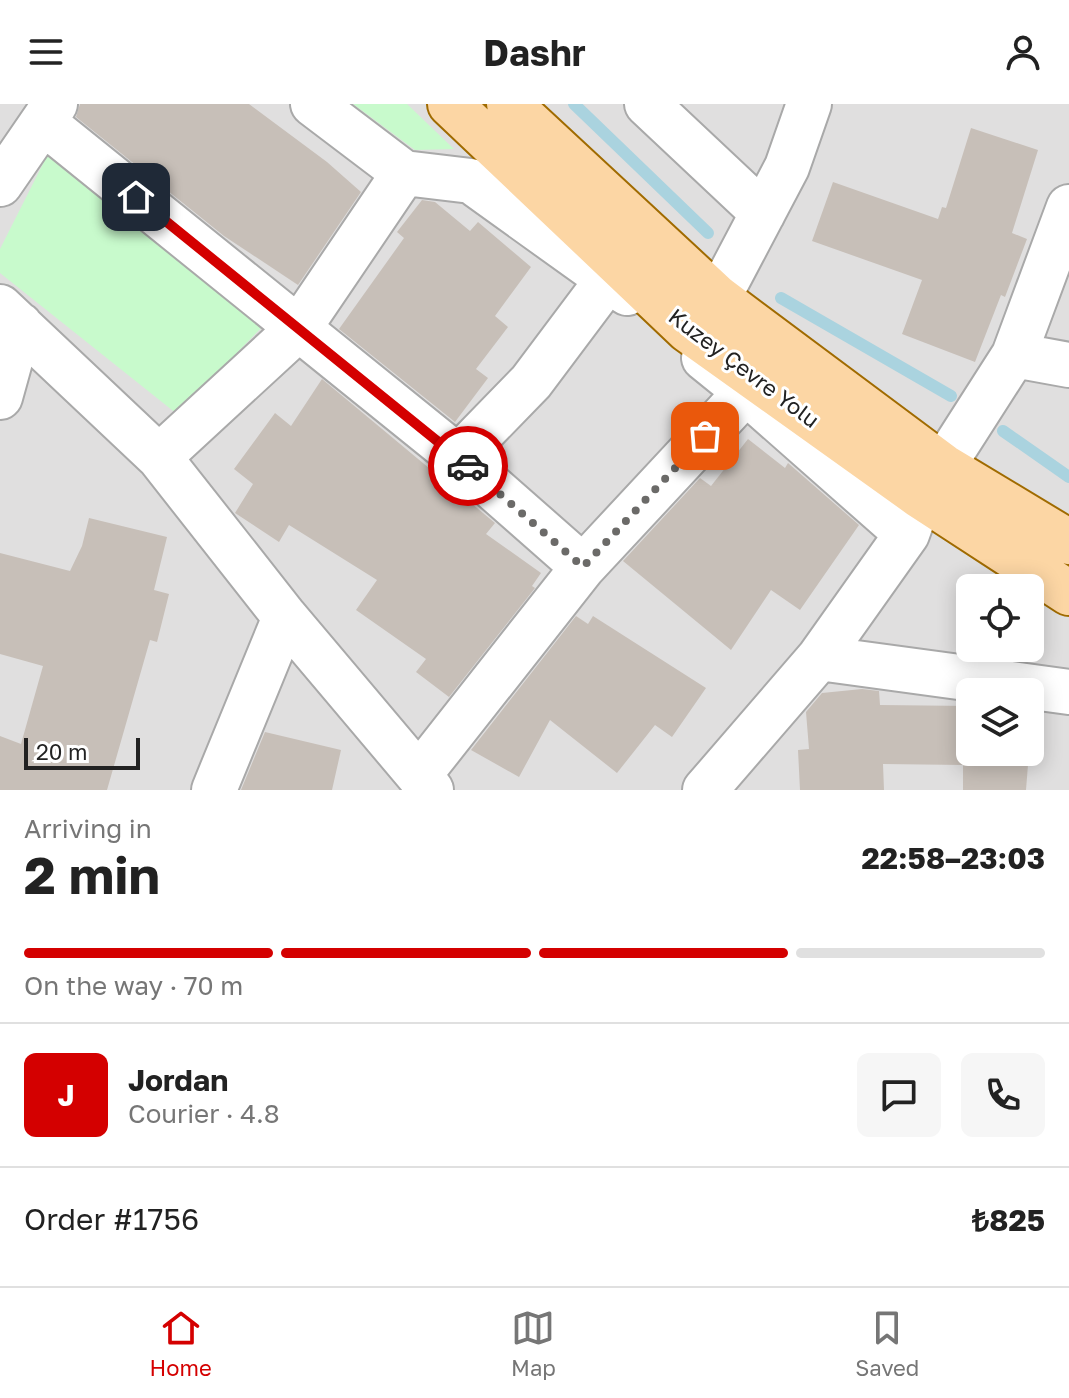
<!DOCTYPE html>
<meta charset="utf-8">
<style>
:root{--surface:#fff;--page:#f6f6f6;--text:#222;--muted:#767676;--line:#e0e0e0;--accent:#d40000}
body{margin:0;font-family:"Golos Text",sans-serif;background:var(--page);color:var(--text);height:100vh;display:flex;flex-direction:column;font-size:30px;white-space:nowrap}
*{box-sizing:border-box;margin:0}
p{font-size:26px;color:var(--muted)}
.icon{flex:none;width:44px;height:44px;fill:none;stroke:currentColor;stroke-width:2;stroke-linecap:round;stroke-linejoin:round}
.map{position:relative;height:686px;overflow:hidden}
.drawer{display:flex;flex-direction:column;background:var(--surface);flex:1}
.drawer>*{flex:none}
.fabs{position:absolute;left:956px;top:470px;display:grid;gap:16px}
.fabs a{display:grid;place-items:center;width:88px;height:88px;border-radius:12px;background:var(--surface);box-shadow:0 4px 20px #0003;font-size:40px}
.scale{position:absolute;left:24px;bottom:20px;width:116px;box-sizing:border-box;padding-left:8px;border:4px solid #222;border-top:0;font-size:22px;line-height:28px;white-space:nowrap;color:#222;-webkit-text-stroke:6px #fff;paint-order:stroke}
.pin{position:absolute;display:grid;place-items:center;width:68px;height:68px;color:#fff;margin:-34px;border-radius:16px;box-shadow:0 4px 12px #0006}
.courier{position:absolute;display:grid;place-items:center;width:80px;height:80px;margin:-40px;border:6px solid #d40000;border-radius:50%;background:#fff;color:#222;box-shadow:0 2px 10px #0007}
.head em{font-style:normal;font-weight:700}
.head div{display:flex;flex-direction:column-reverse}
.head{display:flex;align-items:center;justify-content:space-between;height:136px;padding:0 24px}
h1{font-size:52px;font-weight:700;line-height:60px}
.bar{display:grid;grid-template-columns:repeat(4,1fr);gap:12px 8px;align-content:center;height:96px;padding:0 24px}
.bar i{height:10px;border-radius:6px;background:var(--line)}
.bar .on{background:var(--accent)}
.bar p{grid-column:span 4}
.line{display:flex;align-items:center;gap:20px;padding:0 24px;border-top:2px solid var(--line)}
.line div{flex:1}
.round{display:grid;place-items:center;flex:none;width:84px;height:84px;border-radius:12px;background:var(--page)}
header{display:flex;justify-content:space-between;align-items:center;height:104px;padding:0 24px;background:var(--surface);font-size:36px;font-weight:700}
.tabs{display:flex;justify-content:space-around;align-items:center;height:112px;border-top:2px solid var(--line);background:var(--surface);font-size:22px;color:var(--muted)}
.tabs a{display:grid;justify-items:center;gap:4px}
.tabs .on{color:var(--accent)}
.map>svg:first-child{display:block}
.residential{fill:#e0dfdf;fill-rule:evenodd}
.park{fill:#c8facc}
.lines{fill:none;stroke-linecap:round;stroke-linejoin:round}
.stream{stroke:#aad3df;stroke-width:12}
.building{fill:#c7bfb8}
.minor-casing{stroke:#a9a9a9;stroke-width:48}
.major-casing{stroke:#a06b00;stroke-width:48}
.minor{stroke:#fff;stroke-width:44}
.major{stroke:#fcd6a4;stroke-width:44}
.done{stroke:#6b6a68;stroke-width:8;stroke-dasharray:0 14.4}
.route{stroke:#d40000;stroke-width:10}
.labels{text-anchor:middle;stroke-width:6;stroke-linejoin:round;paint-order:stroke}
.street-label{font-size:22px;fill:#222;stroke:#fff}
</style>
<header><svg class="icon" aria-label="menu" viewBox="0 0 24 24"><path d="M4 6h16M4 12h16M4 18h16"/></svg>Dashr<svg class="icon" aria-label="person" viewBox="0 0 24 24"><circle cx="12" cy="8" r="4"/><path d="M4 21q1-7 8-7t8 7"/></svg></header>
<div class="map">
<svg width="1069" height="686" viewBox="0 0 1069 686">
<rect width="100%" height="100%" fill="#f2efe9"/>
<path class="residential" d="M 0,0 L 1069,0 L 1069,686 L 0,686 ZM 970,484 L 1030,484 L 1030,544 L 970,544 ZM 970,588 L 1030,588 L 1030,648 L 970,648 Z"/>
<path class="park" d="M 353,0 L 407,0 L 454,45 L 415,46 Z
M 53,40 L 270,215 L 177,310 L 0,169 L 0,145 Z"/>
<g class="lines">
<path class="stream" d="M 574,0 L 708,129
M 781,194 L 951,292
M 1003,327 L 1069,373"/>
</g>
<path class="building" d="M 80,0 L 249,0 L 327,58 L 361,88 L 298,181 L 224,132 L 76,13 Z
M 971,24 L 1038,46 L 1012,129 L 1027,135 L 1005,193 L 1001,191 L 975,258 L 902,230 L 922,176 L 812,137 L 833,78 L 938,115 L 942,103 L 946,104 Z
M 422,96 L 435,98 L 470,127 L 478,118 L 531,163 L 495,212 L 508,223 L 476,265 L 488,274 L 455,318 L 339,225 L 404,134 L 397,128 Z
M 322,275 L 495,419 L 486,430 L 541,469 L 532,482 L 535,484 L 449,593 L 416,568 L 426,555 L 356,506 L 377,476 L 289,421 L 279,438 L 235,409 L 253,380 L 234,365 L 275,309 L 291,322 Z
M 748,335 L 785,364 L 788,359 L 859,421 L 800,506 L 771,486 L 731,546 L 623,457 L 700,374 L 711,382 Z
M 89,414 L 167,433 L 154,486 L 169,490 L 157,538 L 150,536 L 107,686 L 0,686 L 0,632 L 21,640 L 43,562 L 0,550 L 0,449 L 70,467 L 82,442 Z
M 576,512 L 588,520 L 593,512 L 706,584 L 672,633 L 655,621 L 617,669 L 550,616 L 519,673 L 471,646 Z
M 862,585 L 879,587 L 880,601 L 970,602 L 970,648 L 1029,648 L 1026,686 L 963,686 L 963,661 L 883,660 L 884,686 L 800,686 L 798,646 L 809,645 L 806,608 L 822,589 Z
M 265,628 L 341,646 L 332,686 L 241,686 Z"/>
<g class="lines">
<defs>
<path id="minor" d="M 313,0 L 404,69 L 471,77 L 627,189
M 647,0 L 763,109
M 43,18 L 458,353 L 583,463
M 0,80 L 55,0
M 718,194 L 787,63 L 809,0
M 0,203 L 159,353 L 285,513 L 431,686
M 1014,251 L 1069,261
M 746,288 L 907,430
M 0,293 L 20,221
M 159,353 L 299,224 L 404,69
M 458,353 L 531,278 L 609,174
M 943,362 L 1014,251 L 1069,103
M 819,554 L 907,430 L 917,402
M 419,671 L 583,463 L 746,288 L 704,254
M 214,686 L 285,513
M 705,686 L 819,554 L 1069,588"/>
<path id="major" d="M 450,0 L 688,226 L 920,392 L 1069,489
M 509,0 L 718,194 L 943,362 L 1069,438"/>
</defs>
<use href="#minor" class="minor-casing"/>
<use href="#major" class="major-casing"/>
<use href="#minor" class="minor"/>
<use href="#major" class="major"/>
</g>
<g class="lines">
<path class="done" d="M 468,362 L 583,463 L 705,332"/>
<path class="route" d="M 136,93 L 468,362"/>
</g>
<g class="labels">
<g class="street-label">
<text transform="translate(744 264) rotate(37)" y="8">Kuzey Çevre Yolu</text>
</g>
</g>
</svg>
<div class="fabs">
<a><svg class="icon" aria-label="locate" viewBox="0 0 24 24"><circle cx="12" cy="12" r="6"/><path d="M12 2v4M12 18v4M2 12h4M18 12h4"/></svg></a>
<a><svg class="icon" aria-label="layers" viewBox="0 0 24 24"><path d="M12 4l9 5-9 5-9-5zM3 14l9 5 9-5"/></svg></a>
</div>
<div class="scale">20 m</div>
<div class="pin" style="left:705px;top:332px;background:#ea580c"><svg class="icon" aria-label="bag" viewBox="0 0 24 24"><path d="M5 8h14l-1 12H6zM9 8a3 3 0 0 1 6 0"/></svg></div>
<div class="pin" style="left:136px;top:93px;background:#1f2937"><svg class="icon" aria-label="home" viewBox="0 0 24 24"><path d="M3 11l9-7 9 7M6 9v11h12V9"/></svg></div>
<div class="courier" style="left:468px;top:362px"><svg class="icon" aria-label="car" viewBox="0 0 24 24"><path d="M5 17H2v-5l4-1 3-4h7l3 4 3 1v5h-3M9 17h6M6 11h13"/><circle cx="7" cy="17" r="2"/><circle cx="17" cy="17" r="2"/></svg></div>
</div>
<section class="drawer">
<div class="head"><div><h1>2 min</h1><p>Arriving in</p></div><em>22:58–23:03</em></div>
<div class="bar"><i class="on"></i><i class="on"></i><i class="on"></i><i></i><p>On the way · 70 m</p></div>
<div class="line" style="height:144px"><b class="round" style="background:var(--accent);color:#fff">J</b><div><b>Jordan</b><p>Courier · 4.8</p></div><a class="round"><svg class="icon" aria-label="chat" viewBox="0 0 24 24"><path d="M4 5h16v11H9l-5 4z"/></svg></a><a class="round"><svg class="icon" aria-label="phone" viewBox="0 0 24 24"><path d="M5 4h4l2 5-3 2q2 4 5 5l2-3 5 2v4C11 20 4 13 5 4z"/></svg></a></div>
<div class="line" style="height:104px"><div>Order #1756</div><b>₺825</b></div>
</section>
<nav class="tabs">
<a class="on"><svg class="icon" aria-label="home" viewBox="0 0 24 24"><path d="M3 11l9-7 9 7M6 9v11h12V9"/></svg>Home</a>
<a><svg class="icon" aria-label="map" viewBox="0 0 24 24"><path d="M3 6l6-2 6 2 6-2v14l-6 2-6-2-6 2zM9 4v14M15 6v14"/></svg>Map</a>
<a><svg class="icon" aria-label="saved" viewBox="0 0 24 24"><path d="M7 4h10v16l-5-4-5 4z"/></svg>Saved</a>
</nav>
